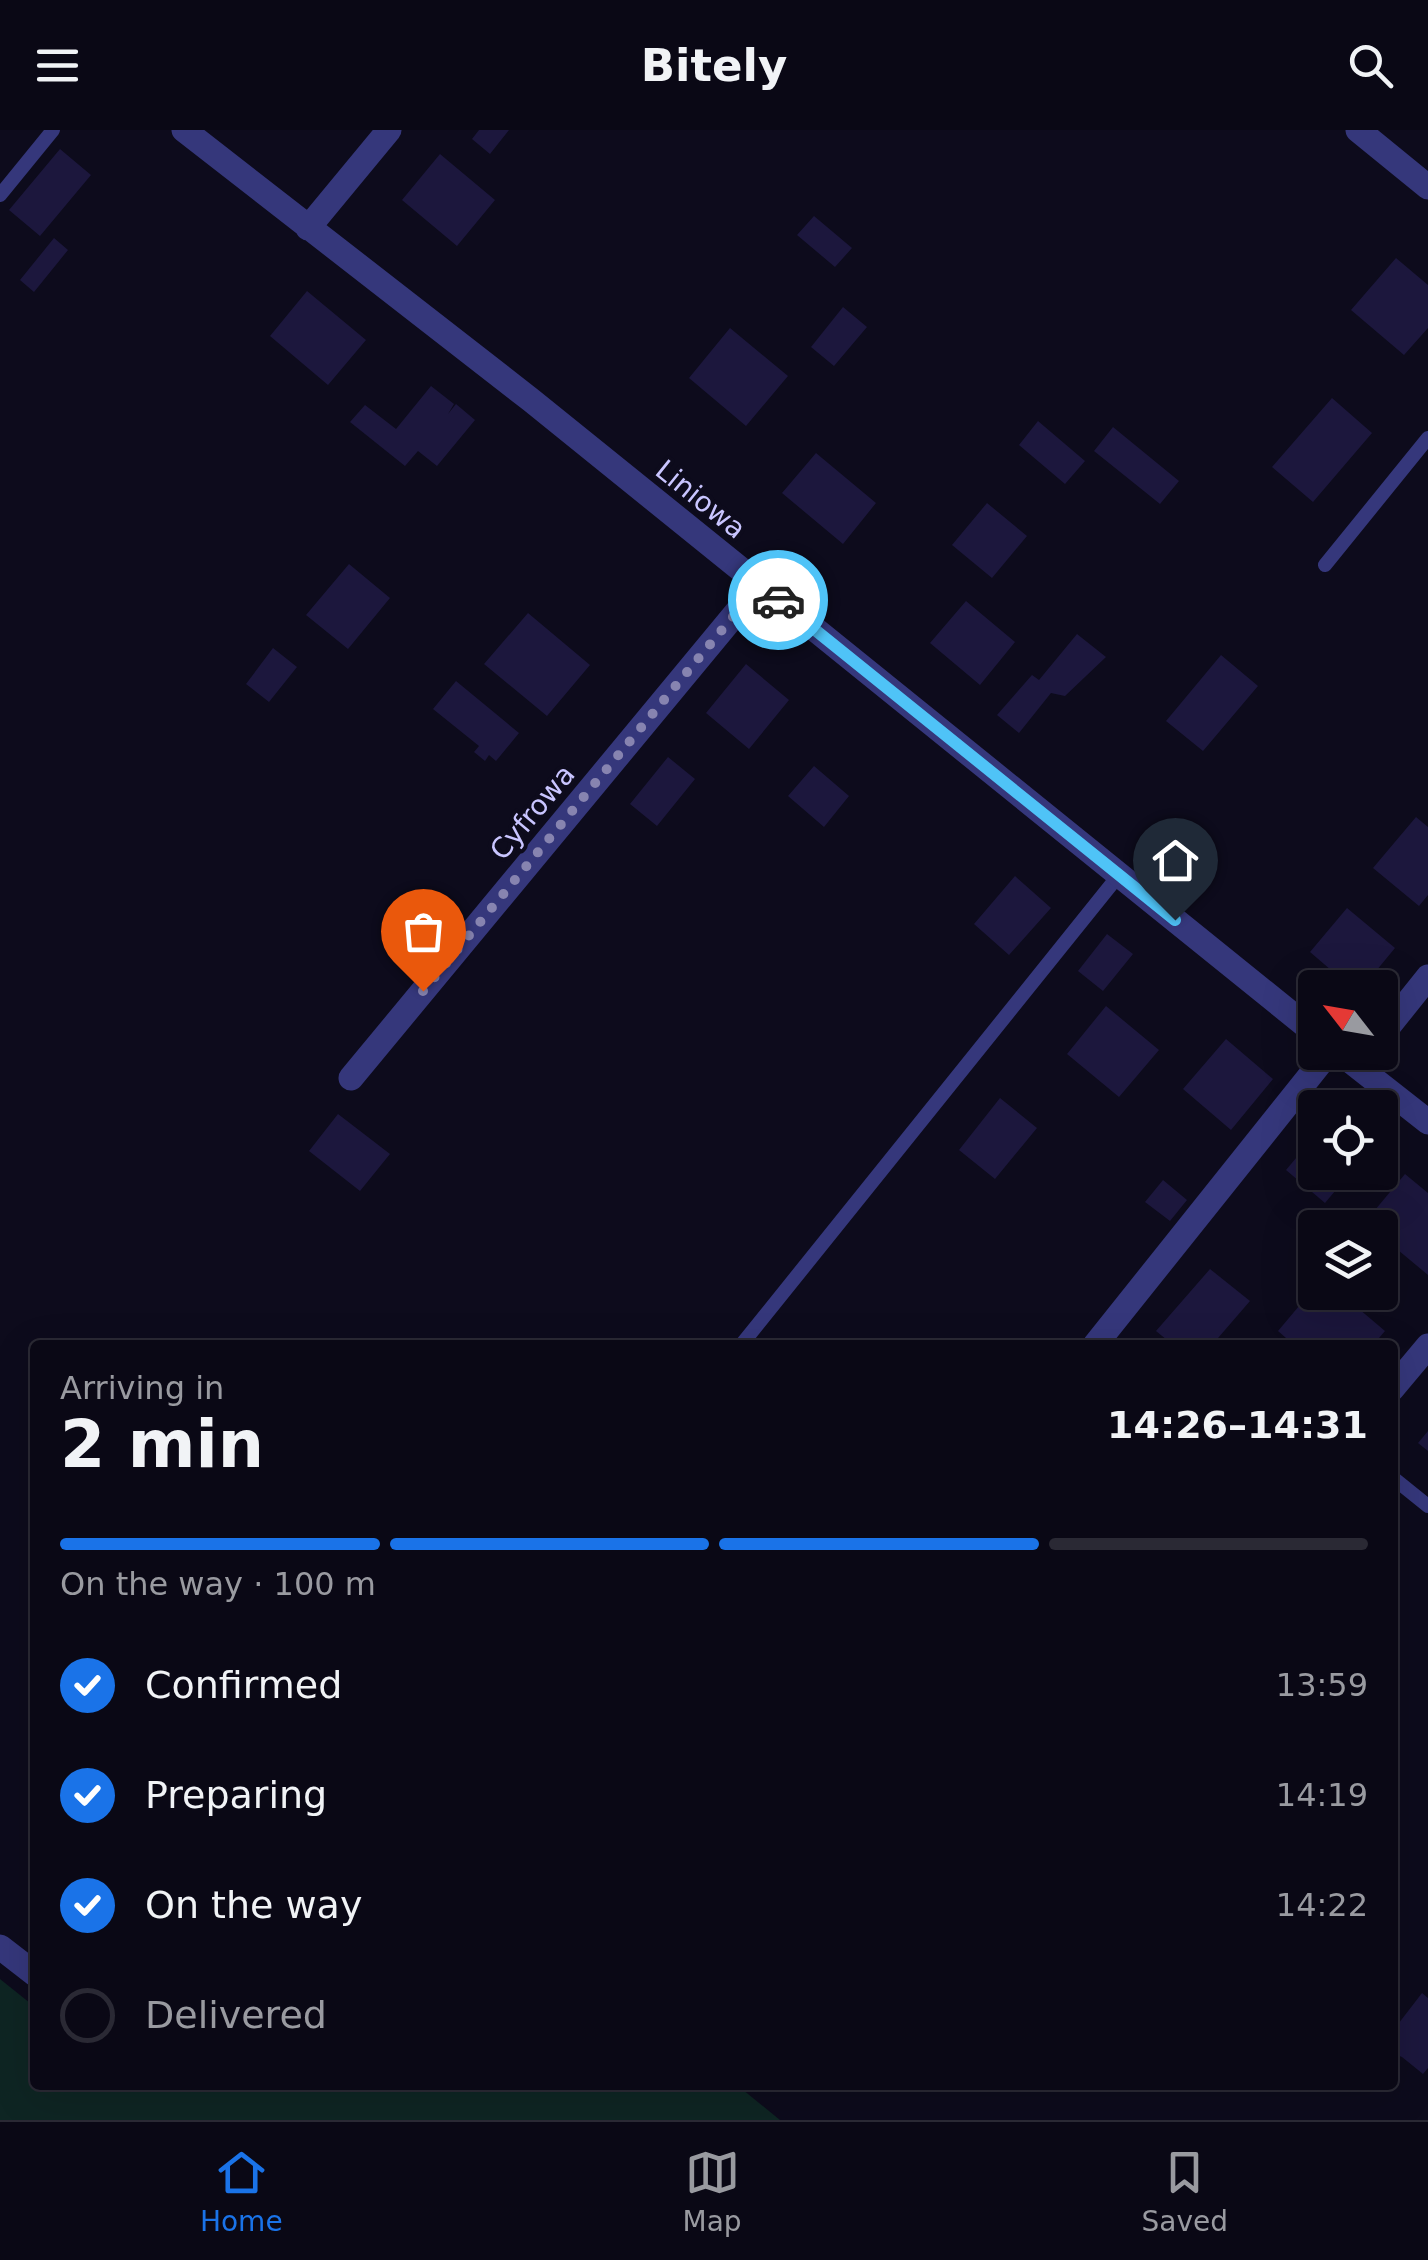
<!DOCTYPE html>
<meta charset="utf-8">
<style>
:root{--surface:#0a0815;--page:#13111e;--text:#f1f3f6;--muted:#999aa0;--line:#2a2934;--accent:#1a73e8}
body{margin:0;font-family:"DejaVu Sans",sans-serif;background:var(--page);color:var(--text);height:100vh;display:flex;flex-direction:column;font-size:38px;white-space:nowrap}
*{box-sizing:border-box;margin:0}
p{font-size:32px;color:var(--muted)}
.icon{flex:none;width:55px;height:55px;fill:none;stroke:currentColor;stroke-width:2;stroke-linecap:round;stroke-linejoin:round}
.map{position:relative;flex:1;overflow:hidden}
.drawer{position:absolute;left:30px;top:1210px;width:1368px;height:750px;display:flex;flex-direction:column;background:var(--surface);border-radius:10px;box-shadow:0 10px 40px #0002,0 0 0 2px var(--line)}
.drawer>*{flex:none}
.needle{width:65px;rotate:301deg}
.tools{position:absolute;left:1298px;top:840px;display:grid;gap:20px}
.tools a{display:grid;place-items:center;width:100px;height:100px;border-radius:10px;background:var(--surface);box-shadow:0 10px 40px #0002,0 0 0 2px var(--line);font-size:50px}
.pin{position:absolute;display:grid;place-items:center;width:85px;height:85px;color:#fff;margin:-102px -42px;border-radius:50% 50% 50% 0;rotate:-45deg;box-shadow:0 0 10px #0007}
.pin .icon{rotate:45deg}
.courier{position:absolute;display:grid;place-items:center;width:100px;height:100px;margin:-50px;border:8px solid #4fc3f7;border-radius:50%;background:#fff;color:#222;box-shadow:0 2px 12px #0007}
.overview em{font-style:normal;font-weight:600}
.overview div{display:flex;flex-direction:column-reverse}
.overview{display:flex;align-items:center;justify-content:space-between;height:170px;padding:0 30px}
h1{font-size:65px;font-weight:600;line-height:75px}
.bar{display:grid;grid-template-columns:repeat(4,1fr);gap:15px 10px;align-content:center;height:120px;padding:0 30px}
.bar i{height:12px;border-radius:8px;background:var(--line)}
.bar .on{background:var(--accent)}
.bar p{grid-column:span 4}
ol{padding:0 30px;list-style:none}
li{display:flex;align-items:center;gap:30px;height:110px}
li p{margin-inline-start:auto}
li .icon{padding:10px;border-radius:50%;background:var(--accent);color:#fff;stroke-width:4}
li:last-child{color:var(--muted)}
li i{width:55px;height:55px;border:5px solid var(--line);border-radius:50%}
header{display:flex;justify-content:space-between;align-items:center;height:130px;padding:0 30px;background:var(--surface);font-size:45px;font-weight:600}
.dock{display:flex;justify-content:space-around;align-items:center;height:140px;border-top:2px solid var(--line);background:var(--surface);font-size:28px;color:var(--muted)}
.dock a{display:grid;justify-items:center;gap:5px}
.dock .on{color:var(--accent)}
.map>svg:first-child{display:block}
.green{fill:#0e2523}
.building{fill:#1c173d}
.lines{fill:none;stroke-linecap:round;stroke-linejoin:round}
.service{stroke:#35377b;stroke-width:14}
.minor{stroke:#35377b;stroke-width:25}
.done{stroke:#8784b0;stroke-width:10;stroke-dasharray:0 18}
.route{stroke:#4fc3f7;stroke-width:12}
.labels{text-anchor:middle;stroke-width:8;stroke-linejoin:round;paint-order:stroke}
.street-label{font-size:28px;fill:#c9c5ff;stroke:#0d0b1c}
</style>
<header><svg class="icon" aria-label="menu" viewBox="0 0 24 24"><path d="M4 6h16M4 12h16M4 18h16"/></svg>Bitely<svg class="icon" aria-label="search" viewBox="0 0 24 24"><circle cx="10" cy="10" r="6"/><path d="M15 15l6 6"/></svg></header>
<div class="map">
<svg width="1428" height="1990" viewBox="0 0 1428 1990">
<rect width="100%" height="100%" fill="#0d0b1c"/>
<path class="green" d="M 0,1849 L 35,1877 L 35,1955 L 133,1955 L 139,1959 L 141,1955 L 737,1955 L 780,1990 L 0,1990 Z"/>
<path class="building" d="M 479,0 L 509,0 L 490,24 L 472,9 Z
M 60,19 L 91,45 L 40,106 L 9,80 Z
M 440,24 L 495,70 L 457,116 L 402,70 Z
M 814,86 L 852,118 L 835,137 L 797,105 Z
M 54,108 L 68,120 L 34,162 L 20,150 Z
M 1396,128 L 1428,155 L 1428,198 L 1404,225 L 1351,180 Z
M 307,161 L 366,210 L 328,255 L 270,206 Z
M 843,177 L 867,197 L 834,236 L 811,217 Z
M 730,198 L 788,246 L 746,296 L 689,248 Z
M 431,256 L 454,274 L 448,284 L 456,274 L 475,290 L 437,336 L 418,321 L 405,336 L 350,292 L 365,275 L 396,299 Z
M 1332,268 L 1372,303 L 1313,372 L 1272,337 Z
M 1038,291 L 1085,331 L 1065,354 L 1019,315 Z
M 1113,297 L 1179,351 L 1160,374 L 1094,321 Z
M 816,323 L 876,373 L 843,414 L 782,363 Z
M 987,373 L 1027,406 L 992,448 L 952,415 Z
M 349,434 L 390,468 L 348,519 L 306,485 Z
M 966,471 L 1015,512 L 980,555 L 930,513 Z
M 528,483 L 590,535 L 547,586 L 484,534 Z
M 1077,504 L 1106,527 L 1065,566 L 1051,563 L 1019,603 L 997,585 L 1032,545 L 1039,550 Z
M 273,518 L 297,537 L 269,572 L 246,554 Z
M 1221,525 L 1258,556 L 1203,621 L 1166,591 Z
M 746,534 L 789,570 L 749,619 L 706,583 Z
M 456,551 L 519,603 L 496,631 L 489,625 L 485,631 L 474,622 L 479,616 L 433,579 Z
M 668,627 L 695,649 L 657,696 L 630,674 Z
M 814,636 L 849,666 L 824,697 L 788,666 Z
M 1416,687 L 1428,697 L 1428,765 L 1419,776 L 1373,738 Z
M 1015,746 L 1051,778 L 1009,825 L 974,794 Z
M 1347,778 L 1395,818 L 1362,858 L 1352,858 L 1310,822 Z
M 1107,804 L 1133,824 L 1103,861 L 1078,841 Z
M 1106,876 L 1159,920 L 1119,967 L 1067,924 Z
M 1226,909 L 1273,949 L 1231,1000 L 1183,959 Z
M 1000,968 L 1037,998 L 995,1049 L 959,1020 Z
M 338,984 L 390,1024 L 360,1061 L 309,1021 Z
M 1312,1009 L 1315,1012 L 1315,1042 L 1351,1042 L 1325,1073 L 1286,1040 Z
M 1405,1044 L 1428,1063 L 1428,1145 L 1380,1105 L 1380,1098 L 1371,1098 L 1365,1092 Z
M 1163,1050 L 1187,1070 L 1170,1091 L 1145,1072 Z
M 1210,1139 L 1250,1171 L 1212,1215 L 1173,1215 L 1156,1201 Z
M 1315,1157 L 1315,1162 L 1339,1162 L 1385,1201 L 1373,1215 L 1294,1215 L 1278,1201 Z
M 1428,1301 L 1428,1321 L 1418,1313 Z
M 1422,1863 L 1428,1868 L 1428,1938 L 1423,1944 L 1402,1927 L 1392,1923 L 1392,1902 Z"/>
<g class="lines">
<path class="service" d="M 0,65 L 53,0
M 1325,435 L 1428,308
M 742,1214 L 1119,745
M 1392,1347 L 1428,1376"/>
<path class="minor" d="M 184,0 L 531,270 L 1315,903
M 1358,0 L 1428,57
M 308,98 L 389,0
M 1380,907 L 1428,847
M 1339,922 L 1428,992
M 351,948 L 760,454
M 1095,1215 L 1329,922
M 1392,1259 L 1428,1216
M 0,1817 L 35,1844"/>
</g>
<g class="lines">
<path class="done" d="M 423,861 L 760,454 L 778,470"/>
<path class="route" d="M 778,470 L 1175,790"/>
</g>
<g class="labels">
<g class="street-label">
<text transform="translate(701 369) rotate(39)" y="10">Liniowa</text>
<text transform="translate(532 682) rotate(-50)" y="10">Cyfrowa</text>
</g>
</g>
</svg>
<div class="tools">
<a><svg class="needle" viewBox="-14 -14 28 28"><path d="M0-13l5 13h-10z" fill="#e53935"/><path d="M0 13l5-13h-10z" fill="#999aa0"/></svg></a>
<a><svg class="icon" aria-label="locate" viewBox="0 0 24 24"><circle cx="12" cy="12" r="6"/><path d="M12 2v4M12 18v4M2 12h4M18 12h4"/></svg></a>
<a><svg class="icon" aria-label="layers" viewBox="0 0 24 24"><path d="M12 4l9 5-9 5-9-5zM3 14l9 5 9-5"/></svg></a>
</div>
<div class="pin" style="left:423px;top:861px;background:#ea580c"><svg class="icon" aria-label="bag" viewBox="0 0 24 24"><path d="M5 8h14l-1 12H6zM9 8a3 3 0 0 1 6 0"/></svg></div>
<div class="pin" style="left:1175px;top:790px;background:#1f2937"><svg class="icon" aria-label="home" viewBox="0 0 24 24"><path d="M3 11l9-7 9 7M6 9v11h12V9"/></svg></div>
<div class="courier" style="left:778px;top:470px"><svg class="icon" aria-label="car" viewBox="0 0 24 24"><path d="M5 17H2v-5l4-1 3-4h7l3 4 3 1v5h-3M9 17h6M6 11h13"/><circle cx="7" cy="17" r="2"/><circle cx="17" cy="17" r="2"/></svg></div>
<section class="drawer">
<div class="overview"><div><h1>2 min</h1><p>Arriving in</p></div><em>14:26–14:31</em></div>
<div class="bar"><i class="on"></i><i class="on"></i><i class="on"></i><i></i><p>On the way · 100 m</p></div>
<ol>
<li><svg class="icon" aria-label="check" viewBox="0 0 24 24"><path d="M5 12l5 5 9-10"/></svg>Confirmed<p>13:59</p></li>
<li><svg class="icon" aria-label="check" viewBox="0 0 24 24"><path d="M5 12l5 5 9-10"/></svg>Preparing<p>14:19</p></li>
<li><svg class="icon" aria-label="check" viewBox="0 0 24 24"><path d="M5 12l5 5 9-10"/></svg>On the way<p>14:22</p></li>
<li><i></i>Delivered</li>
</ol>
</section>
</div>
<nav class="dock">
<a class="on"><svg class="icon" aria-label="home" viewBox="0 0 24 24"><path d="M3 11l9-7 9 7M6 9v11h12V9"/></svg>Home</a>
<a><svg class="icon" aria-label="map" viewBox="0 0 24 24"><path d="M3 6l6-2 6 2 6-2v14l-6 2-6-2-6 2zM9 4v14M15 6v14"/></svg>Map</a>
<a><svg class="icon" aria-label="saved" viewBox="0 0 24 24"><path d="M7 4h10v16l-5-4-5 4z"/></svg>Saved</a>
</nav>
